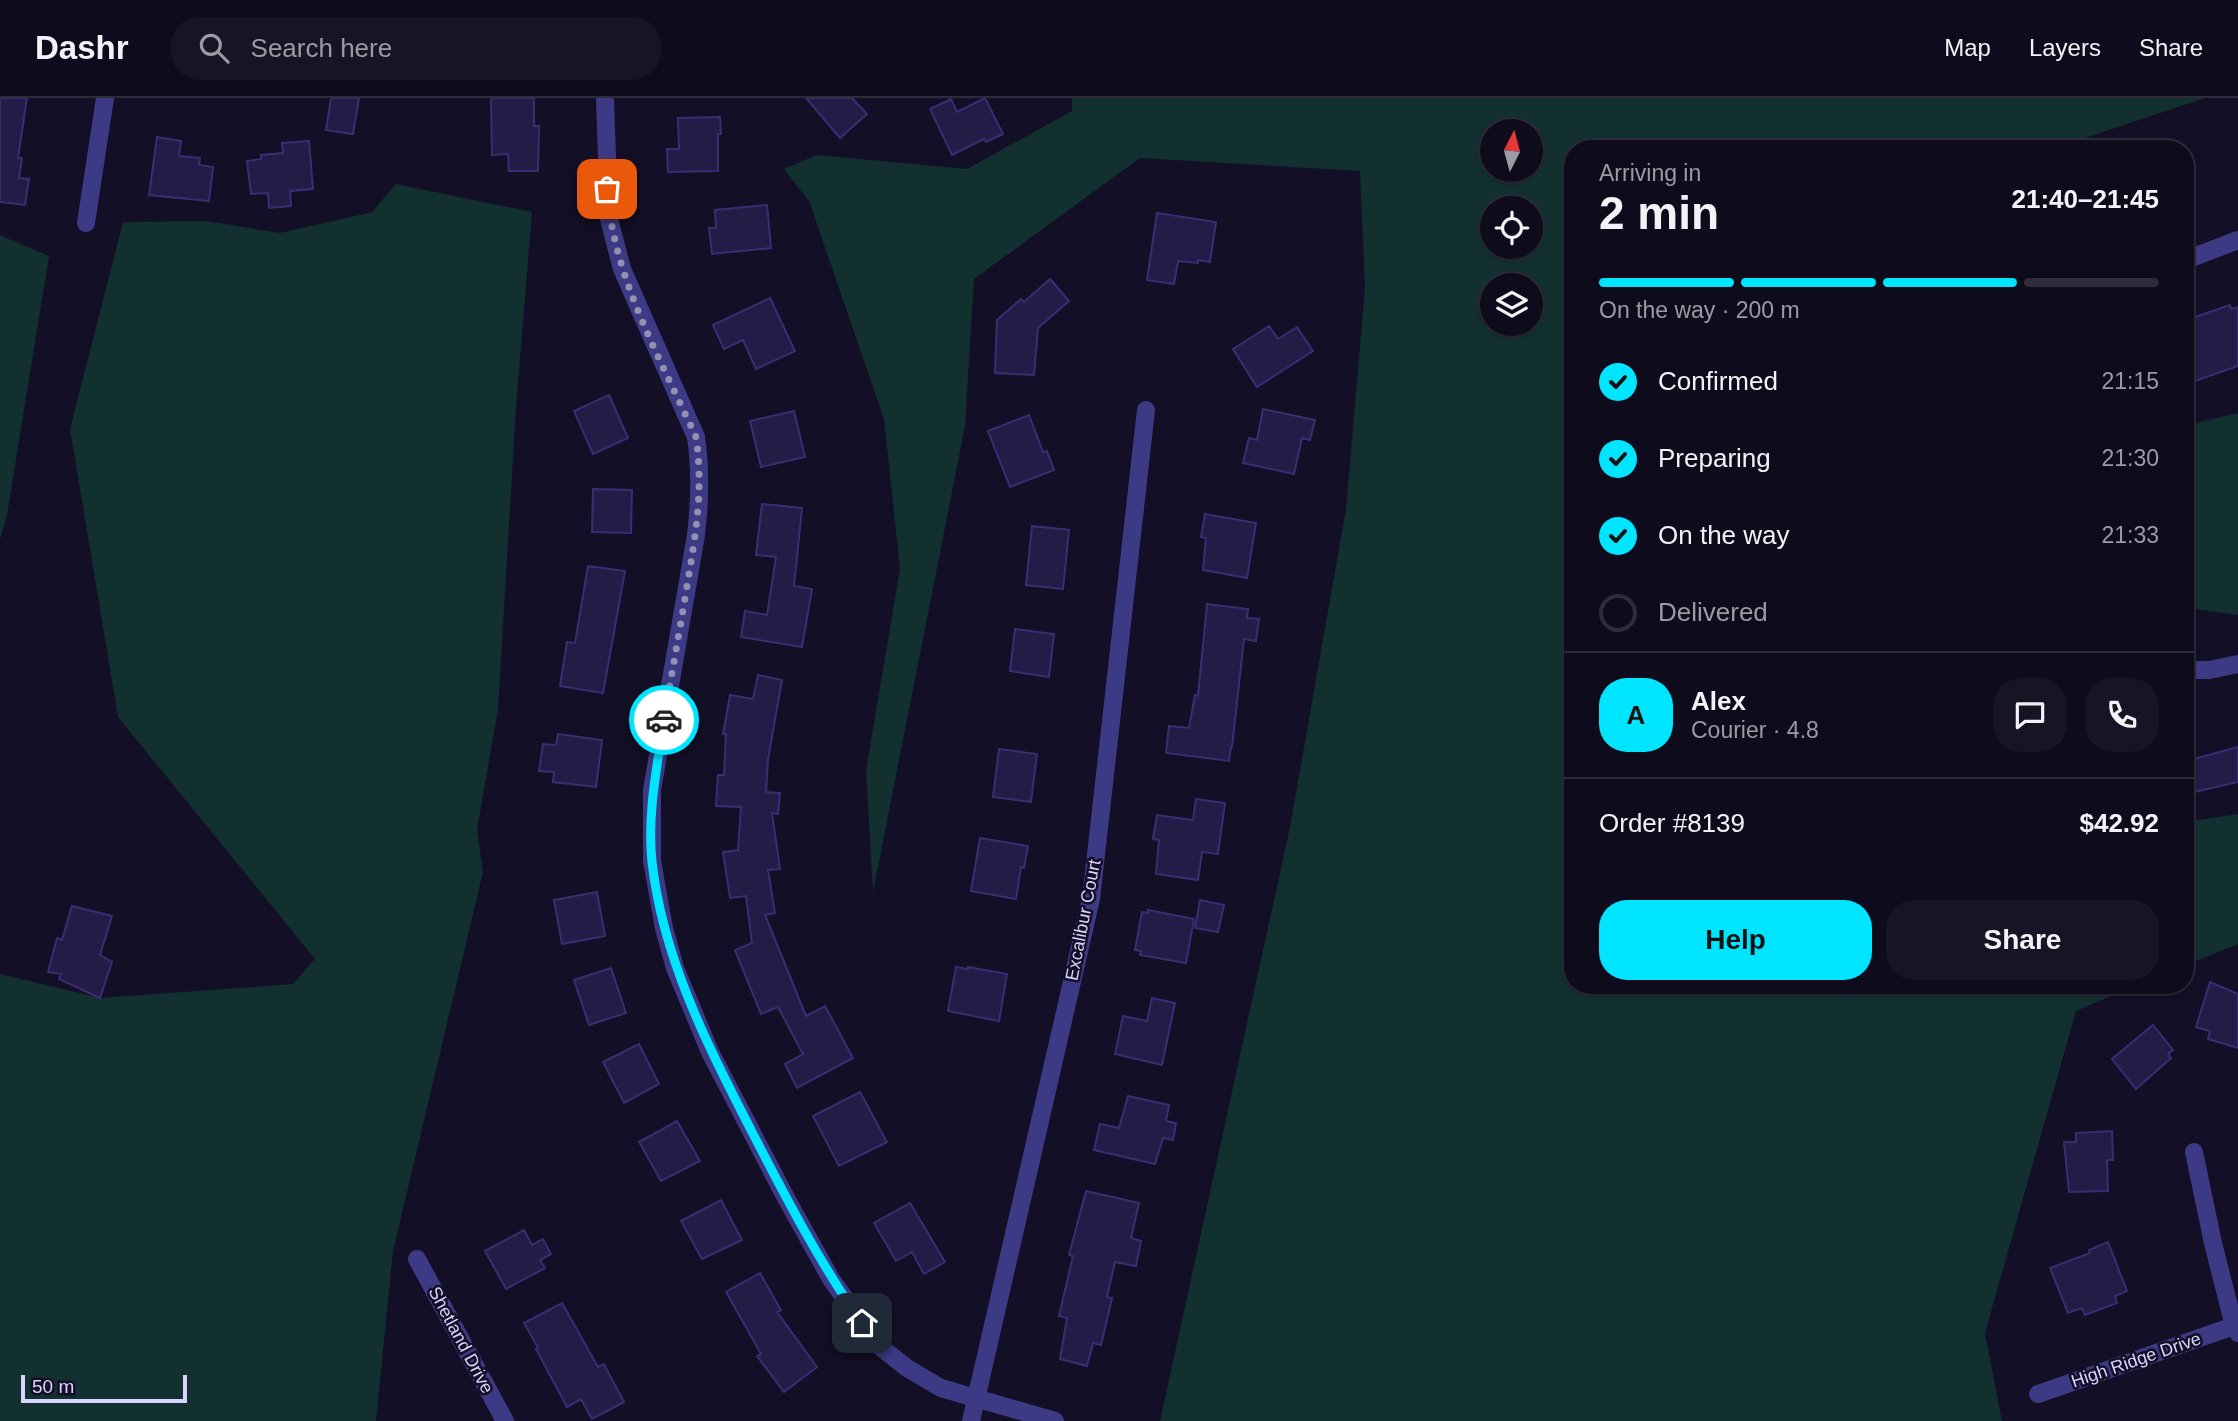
<!DOCTYPE html>
<meta charset="utf-8">
<style>
:root{--surface:#0e0b1c;--page:#171425;--text:#f1f3f6;--muted:#9b9ba3;--line:#2e2b3b;--accent:#00e5ff}
body{margin:0;font-family:Helvetica,sans-serif;background:var(--page);color:var(--text);height:100vh;display:flex;flex-direction:column;font-size:26px;white-space:nowrap}
*{box-sizing:border-box;margin:0}
p{font-size:23px;color:var(--muted)}
.icon{flex:none;width:38px;height:38px;fill:none;stroke:currentColor;stroke-width:2;stroke-linecap:round;stroke-linejoin:round}
.map{position:relative;flex:1;overflow:hidden}
.sheet{position:absolute;left:1564px;top:42px;width:630px;height:854px;display:flex;flex-direction:column;background:var(--surface);border-radius:28px;box-shadow:0 2px 5px #0004,0 0 0 2px var(--line)}
.sheet>*{flex:none}
.needle{width:46px;rotate:6deg}
.controls{position:absolute;left:1480px;top:21px;display:grid;gap:14px}
.controls a{display:grid;place-items:center;width:63px;height:63px;border-radius:50%;background:var(--surface);box-shadow:0 2px 5px #0004,0 0 0 2px var(--line);font-size:35px}
.scale{position:absolute;left:21px;bottom:18px;width:166px;box-sizing:border-box;padding-left:7px;border:4px solid #d9d4ff;border-top:0;font-size:19px;line-height:24px;white-space:nowrap;color:#d9d4ff;-webkit-text-stroke:5px #130f26;paint-order:stroke}
.pin{position:absolute;display:grid;place-items:center;width:60px;height:60px;color:#fff;margin:-30px;border-radius:14px;box-shadow:0 4px 10px #0006}
.courier{position:absolute;display:grid;place-items:center;width:70px;height:70px;margin:-35px;border:5px solid #00e5ff;border-radius:50%;background:#fff;color:#222;box-shadow:0 2px 9px #0007}
.head em{font-style:normal;font-weight:600}
.head div{display:flex;flex-direction:column-reverse}
.head{display:flex;align-items:center;justify-content:space-between;height:119px;padding:0 35px}
h1{font-size:46px;font-weight:600;line-height:52px}
.bar{display:grid;grid-template-columns:repeat(4,1fr);gap:10px 7px;align-content:center;height:84px;padding:0 35px}
.bar i{height:9px;border-radius:5px;background:var(--line)}
.bar .selected{background:var(--accent)}
.bar p{grid-column:span 4}
.line{display:flex;align-items:center;gap:18px;padding:0 35px;border-top:2px solid var(--line)}
.line div{flex:1}
.round{display:grid;place-items:center;flex:none;width:74px;height:74px;border-radius:28px;background:var(--page)}
ol{padding:0 35px;list-style:none}
li{display:flex;align-items:center;gap:21px;height:77px}
li p{margin-inline-start:auto}
li .icon{padding:7px;border-radius:50%;background:var(--accent);color:#111;stroke-width:4}
li:last-child{color:var(--muted)}
li i{width:38px;height:38px;border:4px solid var(--line);border-radius:50%}
.action{display:flex;gap:14px;margin-top:auto;padding:14px 35px}
.action a{flex:1;height:80px;border-radius:28px;background:var(--accent);color:#111;font-size:28px;font-weight:600;line-height:80px;text-align:center}
.action a+a{background:var(--page);color:var(--text)}
header{display:flex;align-items:center;gap:42px;box-sizing:border-box;height:98px;padding:0 35px;background:var(--surface);border-bottom:2px solid var(--line)}
header strong{font-size:33px}
nav{display:flex;gap:38px;margin-inline-start:auto;font-size:24px}
.search{width:490px;height:63px;background:var(--page);display:flex;align-items:center;gap:18px;box-sizing:border-box;padding:0 24px;border-radius:28px;color:var(--muted);font-size:26px}
.map>svg:first-child{display:block}
.green{fill:#12302f;fill-rule:evenodd}
.building{fill:#241b47;stroke:#3b2d73;stroke-width:2}
.lines{fill:none;stroke-linecap:round;stroke-linejoin:round}
.street{stroke:#3d3a85;stroke-width:18}
.done{stroke:#948fb3;stroke-width:7;stroke-dasharray:0 12.6}
.route{stroke:#00e5ff;stroke-width:9}
.labels{text-anchor:middle;stroke-width:5;stroke-linejoin:round;paint-order:stroke}
.street-label{font-size:18px;fill:#d9d4ff;stroke:#130f26}
</style>
<header>
<strong>Dashr</strong>
<div class="search"><svg class="icon" aria-label="search" viewBox="0 0 24 24"><circle cx="10" cy="10" r="6"/><path d="M15 15l6 6"/></svg>Search here</div>
<nav><a>Map</a><a>Layers</a><a>Share</a></nav>
</header>
<div class="map">
<svg width="2238" height="1323" viewBox="0 0 2238 1323">
<rect width="100%" height="100%" fill="#130f26"/>
<path class="green" d="M 1072,0 L 2205,0 L 2052,51 L 1573,51 L 1573,887 L 2137,887 L 2076,913 L 1985,1235 L 2002,1323 L 1160,1323 L 1290,729 L 1346,411 L 1365,190 L 1360,73 L 1140,60 L 974,181 L 965,328 L 873,794 L 866,672 L 900,471 L 884,321 L 809,103 L 784,71 L 816,57 L 967,71 L 1072,13 ZM 1531,33 L 1531,72 L 1493,72 L 1493,33 ZM 1531,110 L 1531,149 L 1493,149 L 1493,110 ZM 1493,187 L 1531,187 L 1531,226 L 1493,226 Z
M 396,86 L 532,114 L 516,309 L 498,611 L 477,732 L 483,774 L 393,1153 L 376,1323 L 0,1323 L 0,876 L 100,900 L 293,886 L 315,861 L 118,619 L 70,331 L 123,124 L 207,123 L 280,135 L 372,114 Z
M 0,137 L 49,158 L 7,417 L 0,442 Z
M 2238,315 L 2238,517 L 2186,510 L 2186,327 Z
M 2238,716 L 2238,846 L 2186,867 L 2186,724 Z"/>
<path class="building" d="M 0,0 L 27,0 L 18,60 L 22,60 L 19,80 L 29,81 L 25,107 L 0,104 Z
M 331,0 L 359,0 L 353,36 L 326,32 Z
M 491,0 L 534,0 L 534,28 L 539,28 L 538,73 L 509,73 L 508,56 L 492,57 Z
M 806,0 L 852,0 L 867,16 L 840,40 Z
M 985,0 L 1003,36 L 986,44 L 984,41 L 952,57 L 930,11 L 951,1 L 957,14 Z
M 720,19 L 721,36 L 718,36 L 718,73 L 668,74 L 667,51 L 679,51 L 678,20 Z
M 157,39 L 181,43 L 179,58 L 200,60 L 199,67 L 213,69 L 209,103 L 149,97 Z
M 309,43 L 313,91 L 290,93 L 291,108 L 269,110 L 268,95 L 251,96 L 247,63 L 261,61 L 261,57 L 283,55 L 282,45 Z
M 767,107 L 771,150 L 712,156 L 709,130 L 716,130 L 715,112 Z
M 1157,115 L 1216,124 L 1210,164 L 1198,162 L 1198,165 L 1178,163 L 1174,186 L 1147,182 Z
M 1050,181 L 1069,203 L 1038,230 L 1034,277 L 995,275 L 997,222 L 1021,201 L 1024,204 Z
M 770,200 L 795,253 L 756,271 L 743,242 L 724,251 L 713,227 Z
M 2230,207 L 2231,211 L 2238,209 L 2238,268 L 2186,286 L 2186,222 Z
M 1269,228 L 1278,241 L 1297,229 L 1313,253 L 1257,289 L 1233,251 Z
M 609,297 L 628,340 L 593,356 L 574,313 Z
M 1263,311 L 1315,322 L 1310,342 L 1302,340 L 1294,376 L 1243,365 L 1249,340 L 1257,342 Z
M 794,313 L 805,359 L 761,369 L 750,323 Z
M 1029,317 L 1043,354 L 1047,353 L 1054,372 L 1010,389 L 988,333 Z
M 593,391 L 632,392 L 631,435 L 592,434 Z
M 762,406 L 802,410 L 794,488 L 812,491 L 802,549 L 741,539 L 745,513 L 767,517 L 776,459 L 756,457 Z
M 1205,416 L 1256,425 L 1247,480 L 1203,472 L 1206,440 L 1201,439 Z
M 1032,428 L 1069,432 L 1063,491 L 1026,487 Z
M 588,468 L 625,473 L 603,595 L 560,588 L 567,544 L 575,545 Z
M 1207,506 L 1248,511 L 1247,520 L 1259,521 L 1256,543 L 1244,541 L 1232,649 L 1231,649 L 1229,663 L 1166,655 L 1169,628 L 1189,630 L 1195,597 L 1198,598 Z
M 1015,531 L 1054,536 L 1049,579 L 1010,573 Z
M 758,577 L 782,582 L 768,661 L 766,694 L 780,695 L 778,716 L 772,715 L 780,771 L 768,772 L 775,815 L 765,817 L 806,918 L 825,908 L 853,960 L 797,990 L 785,966 L 803,956 L 778,909 L 761,916 L 735,852 L 752,845 L 746,798 L 730,800 L 723,754 L 738,752 L 741,709 L 716,708 L 718,677 L 724,677 L 726,636 L 723,636 L 730,597 L 753,601 Z
M 558,636 L 602,642 L 596,689 L 553,684 L 554,674 L 539,673 L 543,646 L 556,647 Z
M 2238,649 L 2238,684 L 2186,696 L 2186,663 Z
M 999,651 L 1037,656 L 1031,704 L 993,699 Z
M 1196,701 L 1225,705 L 1218,756 L 1202,754 L 1198,782 L 1156,776 L 1159,742 L 1153,741 L 1157,717 L 1193,722 Z
M 980,740 L 1028,748 L 1024,770 L 1021,769 L 1016,801 L 971,793 Z
M 597,794 L 605,838 L 562,846 L 554,802 Z
M 1200,802 L 1224,807 L 1218,834 L 1195,830 Z
M 72,808 L 112,818 L 100,857 L 112,864 L 100,900 L 59,881 L 61,876 L 48,874 L 57,840 L 62,842 Z
M 1148,812 L 1194,821 L 1186,865 L 1140,857 L 1141,853 L 1135,852 L 1142,814 L 1148,815 Z
M 956,869 L 968,871 L 968,869 L 1007,876 L 999,923 L 948,913 Z
M 611,870 L 626,915 L 589,927 L 574,882 Z
M 2210,884 L 2238,896 L 2238,950 L 2208,941 L 2210,933 L 2196,929 Z
M 1152,900 L 1175,905 L 1162,967 L 1115,956 L 1123,918 L 1147,923 Z
M 2153,927 L 2173,952 L 2168,956 L 2171,960 L 2136,991 L 2112,961 Z
M 639,946 L 659,986 L 624,1005 L 603,964 Z
M 860,994 L 887,1044 L 839,1068 L 813,1018 Z
M 1128,998 L 1169,1007 L 1166,1023 L 1176,1025 L 1173,1042 L 1163,1040 L 1155,1066 L 1094,1052 L 1100,1026 L 1119,1030 Z
M 677,1023 L 700,1063 L 661,1083 L 639,1044 Z
M 2112,1033 L 2113,1062 L 2107,1062 L 2108,1093 L 2069,1094 L 2064,1044 L 2076,1044 L 2076,1035 Z
M 1086,1093 L 1139,1105 L 1131,1140 L 1141,1143 L 1136,1168 L 1115,1164 L 1107,1199 L 1112,1200 L 1101,1247 L 1093,1245 L 1087,1268 L 1060,1261 L 1067,1220 L 1059,1218 L 1073,1158 L 1069,1157 Z
M 721,1102 L 742,1142 L 702,1161 L 681,1123 Z
M 910,1105 L 945,1164 L 924,1176 L 912,1154 L 896,1163 L 874,1125 Z
M 524,1132 L 532,1147 L 543,1141 L 551,1156 L 540,1162 L 545,1170 L 506,1191 L 485,1153 Z
M 2108,1144 L 2127,1193 L 2115,1198 L 2117,1205 L 2085,1217 L 2082,1210 L 2068,1215 L 2050,1170 L 2090,1155 L 2089,1152 Z
M 760,1175 L 781,1212 L 777,1214 L 817,1269 L 784,1294 L 757,1258 L 761,1256 L 726,1194 Z
M 562,1205 L 598,1269 L 604,1266 L 624,1304 L 592,1321 L 581,1301 L 567,1309 L 536,1251 L 538,1250 L 524,1225 Z"/>
<g class="lines">
<path class="street" d="M 605,0 L 609,121 L 622,171 L 696,339 C 701,373 700,403 696,437 L 652,692 L 652,763 L 664,830 L 675,870 L 710,954 L 786,1100 L 831,1181 L 878,1247 L 907,1270 L 941,1290 L 1055,1323
M 86,125 L 105,0
M 2186,162 L 2238,142
M 2186,572 L 2209,572 L 2238,566
M 2194,1054 L 2213,1145 L 2234,1228 L 2238,1235
M 417,1161 L 505,1323
M 2038,1296 L 2234,1228
M 971,1323 L 1091,801 L 1146,312"/>
</g>
<g class="lines">
<path class="done" d="M 607,91 C 613,179 660,260 696,339 C 704,394 695,440 686,494 C 679,537 671,579 664,622"/>
<path class="route" d="M 664,622 C 657,669 647,717 652,764 C 663,861 707,946 751,1032 C 785,1098 819,1164 862,1225"/>
</g>
<g class="labels">
<g class="street-label">
<text transform="translate(1083 822) rotate(-79)" y="6">Excalibur Court</text>
<text transform="translate(461 1242) rotate(62)" y="6">Shetland Drive</text>
<text transform="translate(2136 1262) rotate(-19)" y="6">High Ridge Drive</text>
</g>
</g>
</svg>
<div class="controls">
<a><svg class="needle" viewBox="-14 -14 28 28"><path d="M0-13l5 13h-10z" fill="#e53935"/><path d="M0 13l5-13h-10z" fill="#9b9ba3"/></svg></a>
<a><svg class="icon" aria-label="locate" viewBox="0 0 24 24"><circle cx="12" cy="12" r="6"/><path d="M12 2v4M12 18v4M2 12h4M18 12h4"/></svg></a>
<a><svg class="icon" aria-label="layers" viewBox="0 0 24 24"><path d="M12 4l9 5-9 5-9-5zM3 14l9 5 9-5"/></svg></a>
</div>
<div class="scale">50 m</div>
<div class="pin" style="left:607px;top:91px;background:#ea580c"><svg class="icon" aria-label="bag" viewBox="0 0 24 24"><path d="M5 8h14l-1 12H6zM9 8a3 3 0 0 1 6 0"/></svg></div>
<div class="pin" style="left:862px;top:1225px;background:#1f2937"><svg class="icon" aria-label="home" viewBox="0 0 24 24"><path d="M3 11l9-7 9 7M6 9v11h12V9"/></svg></div>
<div class="courier" style="left:664px;top:622px"><svg class="icon" aria-label="car" viewBox="0 0 24 24"><path d="M5 17H2v-5l4-1 3-4h7l3 4 3 1v5h-3M9 17h6M6 11h13"/><circle cx="7" cy="17" r="2"/><circle cx="17" cy="17" r="2"/></svg></div>
<section class="sheet">
<div class="head"><div><h1>2 min</h1><p>Arriving in</p></div><em>21:40–21:45</em></div>
<div class="bar"><i class="selected"></i><i class="selected"></i><i class="selected"></i><i></i><p>On the way · 200 m</p></div>
<ol>
<li><svg class="icon" aria-label="check" viewBox="0 0 24 24"><path d="M5 12l5 5 9-10"/></svg>Confirmed<p>21:15</p></li>
<li><svg class="icon" aria-label="check" viewBox="0 0 24 24"><path d="M5 12l5 5 9-10"/></svg>Preparing<p>21:30</p></li>
<li><svg class="icon" aria-label="check" viewBox="0 0 24 24"><path d="M5 12l5 5 9-10"/></svg>On the way<p>21:33</p></li>
<li><i></i>Delivered</li>
</ol>
<div class="line" style="height:126px"><b class="round" style="background:var(--accent);color:#111">A</b><div><b>Alex</b><p>Courier · 4.8</p></div><a class="round"><svg class="icon" aria-label="chat" viewBox="0 0 24 24"><path d="M4 5h16v11H9l-5 4z"/></svg></a><a class="round"><svg class="icon" aria-label="phone" viewBox="0 0 24 24"><path d="M5 4h4l2 5-3 2q2 4 5 5l2-3 5 2v4C11 20 4 13 5 4z"/></svg></a></div>
<div class="line" style="height:91px"><div>Order #8139</div><b>$42.92</b></div>
<div class="action"><a>Help</a><a>Share</a></div>
</section>
</div>
